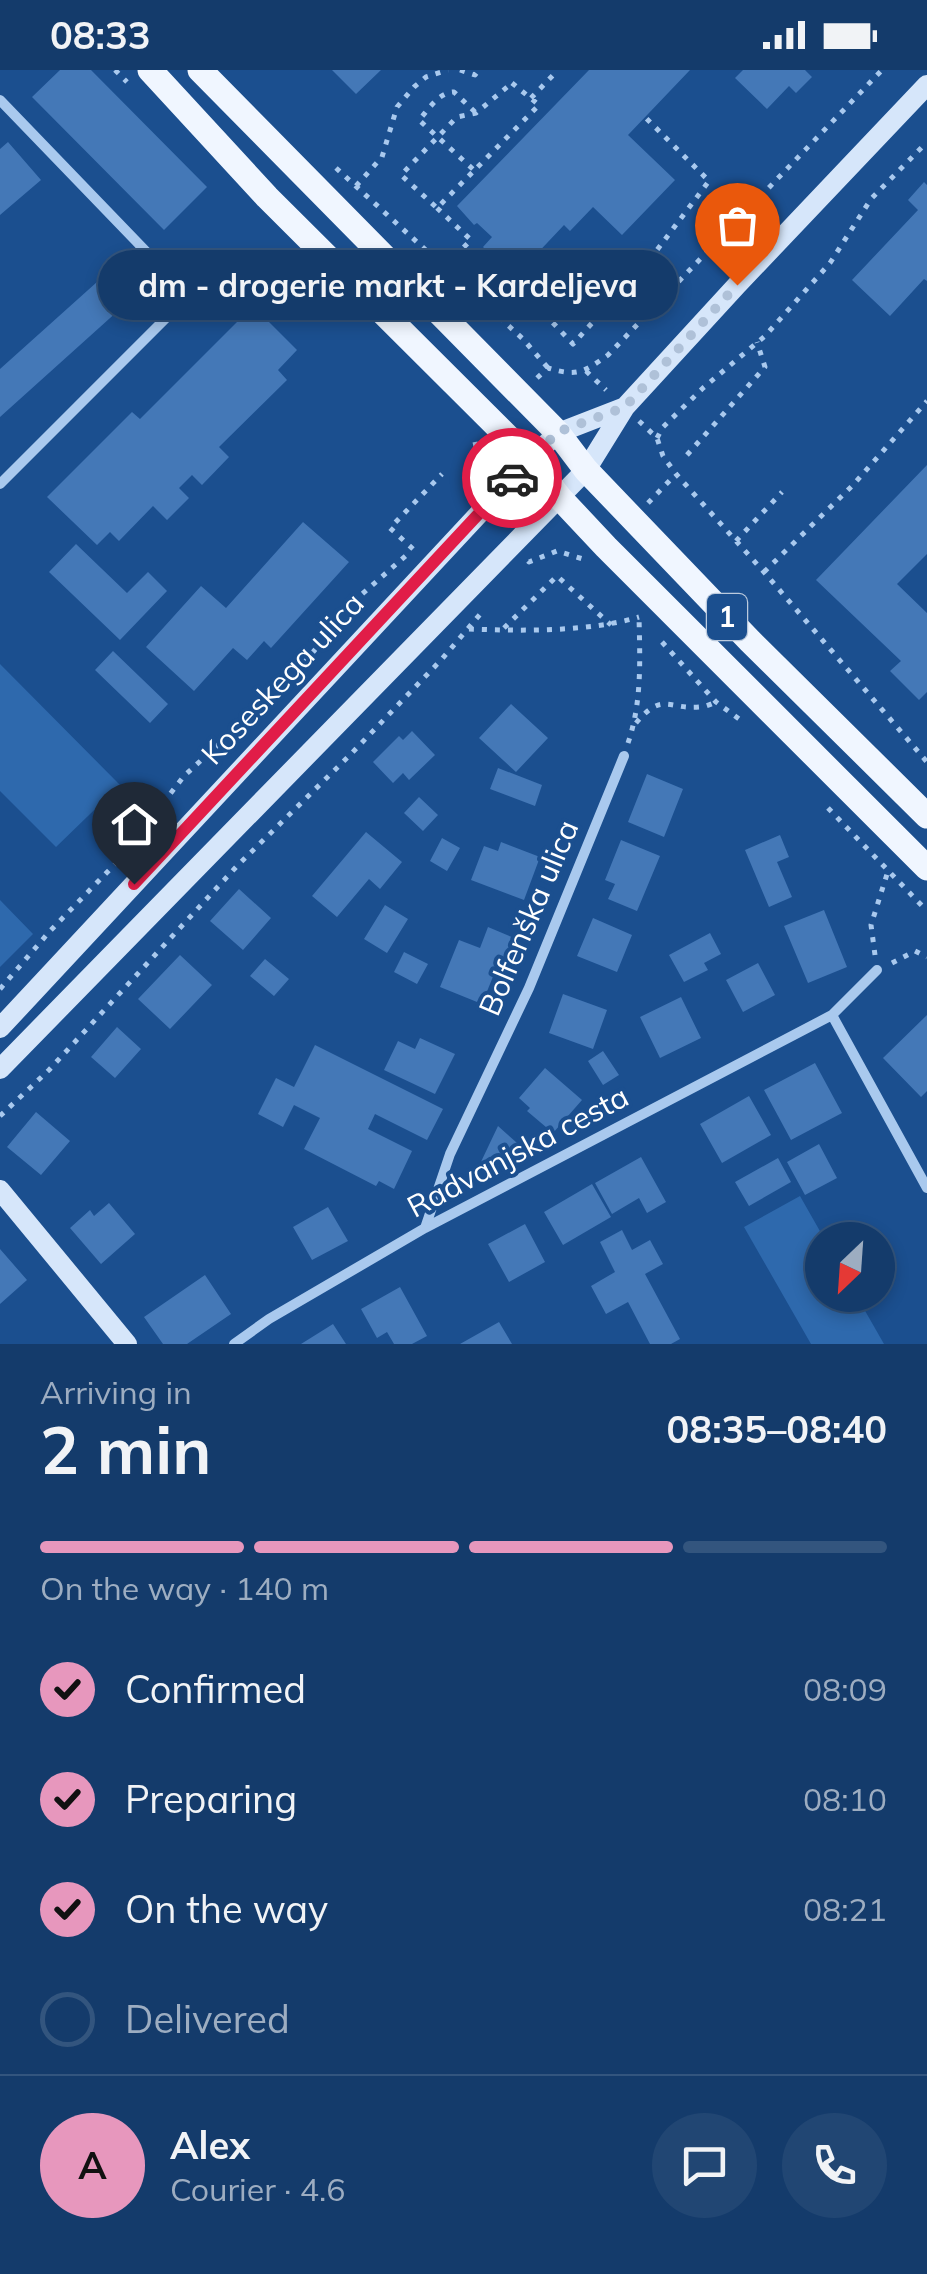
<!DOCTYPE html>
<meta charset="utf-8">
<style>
:root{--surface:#143b6b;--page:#214673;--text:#f1f3f6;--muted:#9dadc1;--line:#33557e;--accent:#e797bd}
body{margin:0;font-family:Mulish,sans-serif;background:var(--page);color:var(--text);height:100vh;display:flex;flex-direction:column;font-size:38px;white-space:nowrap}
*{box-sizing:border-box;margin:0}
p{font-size:32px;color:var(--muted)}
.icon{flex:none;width:55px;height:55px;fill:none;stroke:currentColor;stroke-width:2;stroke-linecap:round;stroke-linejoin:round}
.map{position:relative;height:1274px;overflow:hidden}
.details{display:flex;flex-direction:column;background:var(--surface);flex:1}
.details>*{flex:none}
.needle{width:65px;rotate:205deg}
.tools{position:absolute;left:805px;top:1152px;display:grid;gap:20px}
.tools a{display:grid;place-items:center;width:90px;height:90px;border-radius:50%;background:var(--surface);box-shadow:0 5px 15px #0003,0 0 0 2px var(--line);font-size:50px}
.pin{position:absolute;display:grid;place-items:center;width:85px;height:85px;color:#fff;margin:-102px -42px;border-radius:50% 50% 50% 0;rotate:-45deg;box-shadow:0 0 10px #0007}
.pin .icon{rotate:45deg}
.courier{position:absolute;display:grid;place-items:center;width:100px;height:100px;margin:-50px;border:8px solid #e11d48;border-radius:50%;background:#fff;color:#222;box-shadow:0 2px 12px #0007}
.bubble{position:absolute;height:70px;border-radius:35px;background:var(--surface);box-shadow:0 5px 15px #0003,0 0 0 2px var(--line);font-size:32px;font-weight:700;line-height:70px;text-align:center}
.overview em{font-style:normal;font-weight:700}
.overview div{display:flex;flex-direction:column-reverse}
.overview{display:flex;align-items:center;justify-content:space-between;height:170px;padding:0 40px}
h1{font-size:65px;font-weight:700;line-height:75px}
.bar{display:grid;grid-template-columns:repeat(4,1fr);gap:15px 10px;align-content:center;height:120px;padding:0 40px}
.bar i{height:12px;border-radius:8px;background:var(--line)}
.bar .selected{background:var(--accent)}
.bar p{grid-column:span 4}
.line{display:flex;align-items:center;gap:25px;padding:0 40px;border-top:2px solid var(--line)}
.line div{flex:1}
.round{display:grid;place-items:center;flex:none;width:105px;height:105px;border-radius:52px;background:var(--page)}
ol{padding:0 40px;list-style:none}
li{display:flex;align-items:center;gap:30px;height:110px}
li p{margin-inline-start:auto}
li .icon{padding:10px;border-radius:50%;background:var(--accent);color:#111;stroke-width:4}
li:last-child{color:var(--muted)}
li i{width:55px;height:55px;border:5px solid var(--line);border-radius:50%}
.status{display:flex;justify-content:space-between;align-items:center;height:70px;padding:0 50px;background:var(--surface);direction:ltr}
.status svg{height:28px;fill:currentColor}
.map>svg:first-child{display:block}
.green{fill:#2e69ad}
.building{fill:#4478b7}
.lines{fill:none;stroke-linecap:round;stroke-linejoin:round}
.path{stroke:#a9c9ee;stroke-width:5;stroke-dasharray:5 8;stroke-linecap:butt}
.street{stroke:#a9c9ee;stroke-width:10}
.secondary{stroke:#d6e6fa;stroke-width:20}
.primary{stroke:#f0f6ff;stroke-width:25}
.done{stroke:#afc1d8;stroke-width:10;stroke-dasharray:0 18}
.route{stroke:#e11d48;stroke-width:12}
.labels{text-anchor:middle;stroke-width:8;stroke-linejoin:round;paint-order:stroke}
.shield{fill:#1b4f8f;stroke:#bbcadd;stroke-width:2.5}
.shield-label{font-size:28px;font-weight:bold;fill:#fff}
.street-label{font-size:30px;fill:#fff;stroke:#1b4f8f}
</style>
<div class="status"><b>08:33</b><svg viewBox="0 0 49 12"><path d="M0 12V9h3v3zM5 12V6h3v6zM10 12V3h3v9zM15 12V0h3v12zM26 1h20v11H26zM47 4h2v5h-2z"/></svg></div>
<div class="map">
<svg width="927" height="1274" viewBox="0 0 927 1274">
<rect width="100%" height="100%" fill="#1b4f8f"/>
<path class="green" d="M 0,594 L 120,715 L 56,777 L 0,721 Z
M 0,830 L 33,864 L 0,897 Z
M 800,1126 L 825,1170 L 822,1170 L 822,1225 L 856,1225 L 884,1274 L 811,1274 L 744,1157 Z"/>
<path class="building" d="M 60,0 L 91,0 L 207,117 L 164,160 L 32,27 Z
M 332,0 L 381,0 L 356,24 Z
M 589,0 L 690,0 L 628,65 L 675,110 L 622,165 L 593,137 L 570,161 L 564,155 L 514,208 L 483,177 L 492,167 L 477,153 L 474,155 L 457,136 Z
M 743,0 L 805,0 L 812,7 L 796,23 L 789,16 L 767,39 L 735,8 Z
M 8,72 L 41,110 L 0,145 L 0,79 Z
M 924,112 L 927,115 L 927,211 L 924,209 L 890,246 L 852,210 L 918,140 L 908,130 Z
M 136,177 L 159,204 L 0,347 L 0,299 Z
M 253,236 L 297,280 L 278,300 L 287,310 L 219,377 L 229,387 L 202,415 L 192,405 L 179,418 L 189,428 L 167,450 L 153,436 L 119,471 L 110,462 L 97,475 L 47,427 L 132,342 L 140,349 Z
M 927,395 L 927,484 L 897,514 L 927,543 L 927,622 L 919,630 L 890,601 L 901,591 L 816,510 Z
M 303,452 L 349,492 L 271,578 L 264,571 L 247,590 L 233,578 L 194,621 L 146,577 L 201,516 L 226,538 Z
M 76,474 L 127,523 L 148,502 L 167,521 L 120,570 L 49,502 Z
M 113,581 L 168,634 L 150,653 L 95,600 Z
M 511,634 L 548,668 L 516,702 L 479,668 Z
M 412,661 L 435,685 L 409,710 L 403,703 L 393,713 L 373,692 L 399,666 L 403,670 Z
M 498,698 L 542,715 L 535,736 L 490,719 Z
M 647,704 L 683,719 L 664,767 L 628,752 Z
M 419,727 L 438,745 L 423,761 L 404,743 Z
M 366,762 L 402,792 L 380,819 L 369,809 L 337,847 L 312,826 Z
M 780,765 L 789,787 L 777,792 L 792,827 L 769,837 L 745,780 Z
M 442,768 L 460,778 L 447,801 L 430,791 Z
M 621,770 L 660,786 L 637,841 L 608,829 L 615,814 L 605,810 Z
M 501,772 L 540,787 L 524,830 L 471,810 L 484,776 L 498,781 Z
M 239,819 L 271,848 L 243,880 L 210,851 Z
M 385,835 L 408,849 L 387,883 L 364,869 Z
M 824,840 L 847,897 L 808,913 L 784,856 Z
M 593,848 L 632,865 L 617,902 L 577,886 Z
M 488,857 L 519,870 L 510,893 L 500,889 L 482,934 L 440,917 L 459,870 L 480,878 Z
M 710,863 L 721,884 L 704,893 L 708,900 L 684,912 L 669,885 Z
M 404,882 L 428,894 L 417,914 L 394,902 Z
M 180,885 L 212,915 L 170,959 L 138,929 Z
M 265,889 L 289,909 L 274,926 L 250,906 Z
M 758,893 L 775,925 L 743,942 L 726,910 Z
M 563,924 L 607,940 L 593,979 L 549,963 Z
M 681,927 L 701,968 L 660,988 L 640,947 Z
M 927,945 L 927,1021 L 921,1027 L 883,988 Z
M 117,957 L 141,979 L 115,1008 L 91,987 Z
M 420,968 L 455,984 L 435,1024 L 384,1000 L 398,971 L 415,979 Z
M 315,975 L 443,1039 L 427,1070 L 375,1044 L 368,1059 L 412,1081 L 394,1119 L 379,1111 L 376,1116 L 304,1079 L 320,1048 L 294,1035 L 283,1057 L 258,1044 L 276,1008 L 294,1017 Z
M 603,981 L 619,1005 L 603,1015 L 588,991 Z
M 815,993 L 842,1043 L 791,1070 L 764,1020 Z
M 545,998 L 582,1030 L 553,1063 L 527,1041 L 530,1038 L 519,1028 Z
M 749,1026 L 771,1065 L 722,1093 L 700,1054 Z
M 36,1042 L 70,1071 L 41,1105 L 7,1077 Z
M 498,1056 L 525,1080 L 489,1103 L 479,1096 Z
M 819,1074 L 837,1108 L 805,1125 L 787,1092 Z
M 641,1087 L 666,1132 L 647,1143 L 639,1128 L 612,1144 L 595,1113 Z
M 778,1088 L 791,1112 L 749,1136 L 735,1112 Z
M 592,1114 L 611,1147 L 563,1175 L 544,1142 Z
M 109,1133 L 135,1164 L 101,1194 L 70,1158 L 90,1140 L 94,1146 Z
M 328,1137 L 348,1171 L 312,1190 L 293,1157 Z
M 525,1154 L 545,1192 L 509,1212 L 488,1174 Z
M 622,1160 L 632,1180 L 650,1170 L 663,1194 L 645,1204 L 680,1269 L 671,1274 L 650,1274 L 628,1232 L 606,1244 L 591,1216 L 615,1202 L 600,1172 Z
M 0,1179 L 27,1210 L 0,1234 Z
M 205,1205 L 231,1244 L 187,1274 L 163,1274 L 144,1247 Z
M 400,1217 L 427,1266 L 412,1274 L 394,1274 L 387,1262 L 377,1268 L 361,1239 Z
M 499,1252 L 512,1274 L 460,1274 Z
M 333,1254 L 346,1274 L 301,1274 Z"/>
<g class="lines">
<path class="path" d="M 115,0 L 127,12
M 460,0 L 475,5 L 479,0
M 512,13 L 539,35 L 437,138 L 401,105 L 457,47 L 476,43 Z
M 531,28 L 558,0
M 475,42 L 454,22 C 439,22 429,39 419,50 L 475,101
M 336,98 L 523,269 L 548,298
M 356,116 L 382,87 L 397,37 L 414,17 L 426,7 L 448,0
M 437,138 L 471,170 L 444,197
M 247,184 L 286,182
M 651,188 L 676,215
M 517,215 L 573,274 L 651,188 L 709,111 L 645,47
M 586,301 L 606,320
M 537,308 L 548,298 C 577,307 584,302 608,285 L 882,0
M 639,351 L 657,368 L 663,386 L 676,404 L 764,502 L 927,692
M 657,368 L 663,357 L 703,318 L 765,266 L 830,193 L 871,129 L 927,72
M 687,385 L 765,297 L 757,272
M 475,414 L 481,400 L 475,372
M 648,433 L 675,405
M 736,471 L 782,422
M 413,479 L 390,458 L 442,404
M 528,491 L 529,492 L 557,481 L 583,489
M 764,502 L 853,415 L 927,331
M 504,558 L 557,506 L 611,555
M 469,559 C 522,561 589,562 639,547
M 662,572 L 716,632 L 743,652
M 287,613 L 361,525 L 409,483
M 636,653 C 663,621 668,640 700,637 C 705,637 711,634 716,632
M 628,673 C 642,632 640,590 639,547
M 828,738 L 927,841
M 875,885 L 871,855 L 888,801
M 892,893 L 915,881 L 927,887
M 0,919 L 50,861 L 119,790 L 184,706 L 231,663 L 259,643
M 0,1046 L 49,1000 L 237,796 L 350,685 L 442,589 L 482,542"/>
<path class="street" d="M 0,30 L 188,225
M 0,414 L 229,185
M 832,945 L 927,1118
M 425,1158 L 450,1084 L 529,918 L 624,686
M 234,1274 L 269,1249 L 425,1158 L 832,945 L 877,900"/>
<path class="secondary" d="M 0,958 L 530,389 L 558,363 L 625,337
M 0,999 L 586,400 L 625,337 L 737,215 L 927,15
M 0,1120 L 127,1274"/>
<path class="primary" d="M 150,0 L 267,127 L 530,389 L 560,428 L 606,477 L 927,798
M 200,0 L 558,363 L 586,400 L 750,571 L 927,746"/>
</g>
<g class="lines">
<path class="done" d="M 512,408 L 558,362 L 625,337 L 737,215"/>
<path class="route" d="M 134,814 L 512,408"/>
</g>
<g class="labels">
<rect class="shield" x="707" y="524" width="40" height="46" rx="8"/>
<g class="shield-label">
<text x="727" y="557">1</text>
</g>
<g class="street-label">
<text transform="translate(283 609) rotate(-47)" y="10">Koseskega ulica</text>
<text transform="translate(529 848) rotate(-67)" y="10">Bolfenška ulica</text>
<text transform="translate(518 1082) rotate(-28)" y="10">Radvanjska cesta</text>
</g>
</g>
</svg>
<div class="tools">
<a><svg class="needle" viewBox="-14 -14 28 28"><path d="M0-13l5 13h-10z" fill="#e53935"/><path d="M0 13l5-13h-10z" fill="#9dadc1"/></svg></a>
</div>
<div class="pin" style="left:737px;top:215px;background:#ea580c"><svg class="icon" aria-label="bag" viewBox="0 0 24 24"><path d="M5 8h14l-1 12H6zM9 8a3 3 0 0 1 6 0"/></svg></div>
<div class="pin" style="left:134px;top:814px;background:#1f2937"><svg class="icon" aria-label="home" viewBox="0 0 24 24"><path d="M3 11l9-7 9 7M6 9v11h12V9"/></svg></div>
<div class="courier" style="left:512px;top:408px"><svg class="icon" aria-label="car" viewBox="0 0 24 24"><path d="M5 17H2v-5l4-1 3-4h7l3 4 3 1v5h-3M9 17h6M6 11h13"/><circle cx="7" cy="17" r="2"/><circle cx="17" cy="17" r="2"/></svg></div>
<div class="bubble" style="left:98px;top:180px;width:580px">dm - drogerie markt - Kardeljeva</div>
</div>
<section class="details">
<div class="overview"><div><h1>2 min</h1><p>Arriving in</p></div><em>08:35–08:40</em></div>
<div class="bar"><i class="selected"></i><i class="selected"></i><i class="selected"></i><i></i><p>On the way · 140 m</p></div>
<ol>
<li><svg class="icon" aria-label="check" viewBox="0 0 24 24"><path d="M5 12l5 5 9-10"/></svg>Confirmed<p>08:09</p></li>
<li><svg class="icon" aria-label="check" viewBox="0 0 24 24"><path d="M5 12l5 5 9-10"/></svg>Preparing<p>08:10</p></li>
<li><svg class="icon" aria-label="check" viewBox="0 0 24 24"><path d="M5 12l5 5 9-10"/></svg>On the way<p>08:21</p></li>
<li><i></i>Delivered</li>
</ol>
<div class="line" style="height:180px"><b class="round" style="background:var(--accent);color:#111">A</b><div><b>Alex</b><p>Courier · 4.6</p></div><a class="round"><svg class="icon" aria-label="chat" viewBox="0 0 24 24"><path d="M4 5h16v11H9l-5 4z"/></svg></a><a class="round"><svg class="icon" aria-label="phone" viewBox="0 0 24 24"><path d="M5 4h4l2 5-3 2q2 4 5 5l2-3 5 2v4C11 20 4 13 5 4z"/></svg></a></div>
</section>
